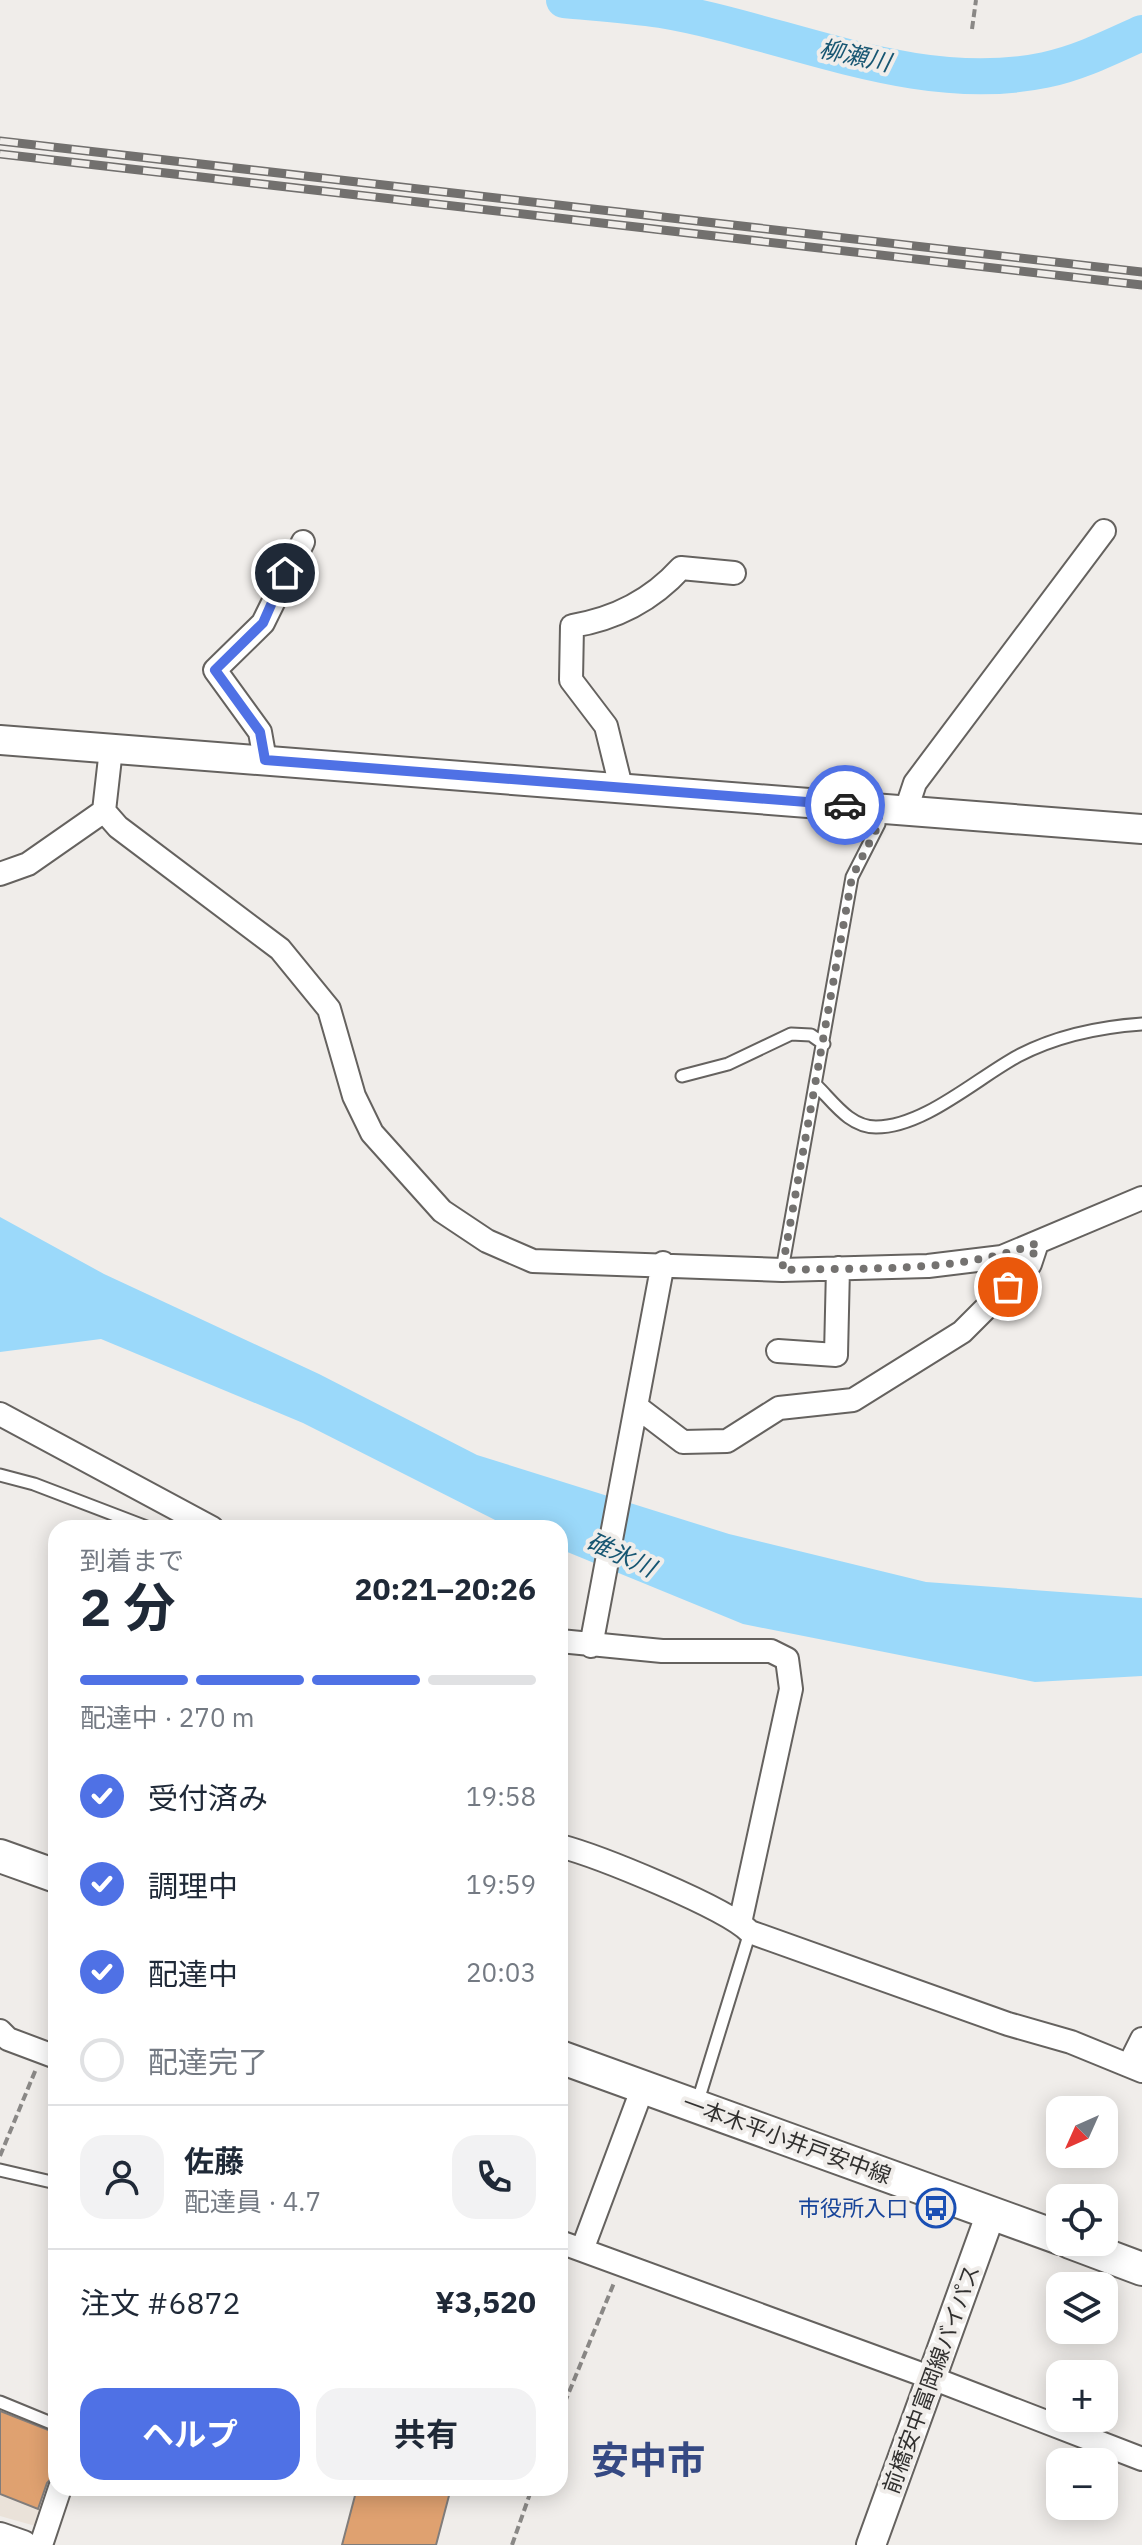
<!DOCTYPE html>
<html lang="ja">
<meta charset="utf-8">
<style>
:root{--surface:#fff;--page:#f2f2f3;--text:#1f2937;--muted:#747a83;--line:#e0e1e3;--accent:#4f71e5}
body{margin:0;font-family:"IBM Plex Sans","Noto Sans JP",sans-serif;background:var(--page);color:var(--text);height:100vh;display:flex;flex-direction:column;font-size:30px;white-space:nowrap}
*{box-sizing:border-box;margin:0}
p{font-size:26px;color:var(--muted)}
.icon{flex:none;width:44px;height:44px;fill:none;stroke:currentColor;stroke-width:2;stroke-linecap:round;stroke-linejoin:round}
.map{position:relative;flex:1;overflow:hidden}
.side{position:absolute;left:48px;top:1520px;width:520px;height:976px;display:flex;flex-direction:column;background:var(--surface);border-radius:24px;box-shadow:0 4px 20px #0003}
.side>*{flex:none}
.needle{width:52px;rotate:225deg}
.buttons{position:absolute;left:1046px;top:2096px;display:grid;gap:16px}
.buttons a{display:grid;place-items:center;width:72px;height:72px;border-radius:16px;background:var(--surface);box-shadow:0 4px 20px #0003;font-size:40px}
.pin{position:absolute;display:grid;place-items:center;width:68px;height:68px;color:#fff;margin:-34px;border:4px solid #fff;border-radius:50%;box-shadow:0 2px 8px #0007}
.courier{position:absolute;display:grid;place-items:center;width:80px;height:80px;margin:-40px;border:6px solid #4f71e5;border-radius:50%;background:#fff;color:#222;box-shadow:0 2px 10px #0007}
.overview em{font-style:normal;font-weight:700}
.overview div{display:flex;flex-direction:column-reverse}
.overview{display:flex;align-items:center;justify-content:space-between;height:136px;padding:0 32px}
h1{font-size:52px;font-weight:700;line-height:60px}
.bar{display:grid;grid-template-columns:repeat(4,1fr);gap:12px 8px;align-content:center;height:96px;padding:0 32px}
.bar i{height:10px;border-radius:6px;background:var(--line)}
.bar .on{background:var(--accent)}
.bar p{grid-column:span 4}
.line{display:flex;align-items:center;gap:20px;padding:0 32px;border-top:2px solid var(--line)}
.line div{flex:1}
.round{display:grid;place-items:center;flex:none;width:84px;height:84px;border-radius:24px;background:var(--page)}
ol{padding:0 32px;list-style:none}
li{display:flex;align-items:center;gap:24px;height:88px}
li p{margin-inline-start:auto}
li .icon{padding:8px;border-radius:50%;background:var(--accent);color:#fff;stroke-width:4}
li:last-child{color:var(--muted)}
li i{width:44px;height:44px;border:4px solid var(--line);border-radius:50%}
.action{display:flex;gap:16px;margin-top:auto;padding:16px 32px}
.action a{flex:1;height:92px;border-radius:24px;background:var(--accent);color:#fff;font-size:32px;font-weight:700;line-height:92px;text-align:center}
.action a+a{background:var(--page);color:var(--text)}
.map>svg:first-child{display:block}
.built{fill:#eae2d9}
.water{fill:#9bd9fa}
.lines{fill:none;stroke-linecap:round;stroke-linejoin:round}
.river{stroke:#9bd9fa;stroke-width:36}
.building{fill:#dfa170;stroke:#817d7b;stroke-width:2}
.service-casing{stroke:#65625f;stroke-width:15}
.minor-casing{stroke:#65625f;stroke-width:26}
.tertiary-casing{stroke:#65625f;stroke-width:32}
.secondary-casing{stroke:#65625f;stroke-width:36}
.path{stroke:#8a8886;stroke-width:4;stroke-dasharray:8 4;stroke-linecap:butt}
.service{stroke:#fff;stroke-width:11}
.minor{stroke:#fff;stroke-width:22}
.tertiary{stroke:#fff;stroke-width:28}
.secondary{stroke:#fff;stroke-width:32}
.rail-casing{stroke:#72706e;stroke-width:9}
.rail{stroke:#f0edea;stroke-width:6;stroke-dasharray:18;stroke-linecap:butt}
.done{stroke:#747270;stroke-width:8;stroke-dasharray:0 14.4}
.route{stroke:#4f71e5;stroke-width:10}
.labels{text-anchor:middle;stroke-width:8;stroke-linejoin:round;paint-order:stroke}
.street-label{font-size:22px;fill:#31302f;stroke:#f0edea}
.transit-label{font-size:22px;fill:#164399;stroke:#f0edea;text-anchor:end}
.water-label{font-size:24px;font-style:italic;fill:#175672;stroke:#f0edea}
.town-label{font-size:38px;font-weight:bold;fill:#354983;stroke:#f0edea}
</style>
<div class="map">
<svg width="1142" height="2545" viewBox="0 0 1142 2545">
<rect width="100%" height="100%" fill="#f0edea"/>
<path class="built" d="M 0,2407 L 56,2429 L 56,2483 L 39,2527 L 0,2516 Z"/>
<path class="water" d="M 0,1217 L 104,1274 L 319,1374 L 477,1455 L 729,1534 L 926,1582 L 1142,1598 L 1142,1676 L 1035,1682 L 743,1624 L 560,1549 L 560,1528 L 511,1528 L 303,1423 L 101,1339 L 0,1352 Z"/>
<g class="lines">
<path class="river" d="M 564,0 C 596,3 629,5 661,10 C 786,31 916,97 1045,70 C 1079,63 1111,47 1142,33"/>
</g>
<path class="building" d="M 0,2411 L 56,2433 L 56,2473 L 47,2483 L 38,2509 L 0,2494 Z
M 357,2488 L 451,2488 L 436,2545 L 342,2545 Z"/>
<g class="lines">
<defs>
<path id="service" d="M 682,1076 L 728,1064 L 791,1034 L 811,1035 L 824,1044
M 817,1086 C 834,1103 850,1127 876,1127 C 924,1127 977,1078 1018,1056 C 1056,1036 1099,1027 1142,1024
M 782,1270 L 852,877 L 879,824 L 879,808
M 0,1475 L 34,1484 L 149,1528
M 697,2104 L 750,1932
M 0,2170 L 56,2183
M 0,2402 L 56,2425"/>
<path id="minor" d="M 265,760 L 260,732 L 215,670 L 263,623 L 303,542
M 621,787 L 606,726 L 571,680 L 572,626 C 615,619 652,600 681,568 L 734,573
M 906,810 L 915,783 L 1104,531
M 104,811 L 118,827 L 280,949 L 329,1009 L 354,1096 L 372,1133 L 442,1211 L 487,1241 L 533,1261 L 782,1270 L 928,1266 L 1002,1257 L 1142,1198
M 0,874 L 28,864 L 104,811 L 111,749
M 778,1351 L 836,1355 L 838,1268
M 637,1407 L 683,1442 L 727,1441 L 779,1408 L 853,1400 L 962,1332 L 1030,1264 L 1037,1243
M 0,1414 L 212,1528
M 560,1641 L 662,1651 L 771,1651 L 787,1659 L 791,1689 L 740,1923
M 591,1646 L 663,1263
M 560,1846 C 598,1856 725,1907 750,1932 L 1008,2024 L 1071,2042 L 1142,2071
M 0,2031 L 8,2039 L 56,2057
M 1129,2065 L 1142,2039
M 560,2242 L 932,2378 L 1142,2459
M 582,2250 L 643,2087
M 41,2545 L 60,2488"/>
<path id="tertiary" d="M 0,740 L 1142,829
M 0,2537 L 23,2545
M 871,2545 L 991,2213"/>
<path id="secondary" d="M 0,1856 L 56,1876
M 560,2057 L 1060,2238
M 1070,2242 L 1142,2269"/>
</defs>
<use href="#service" class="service-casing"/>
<use href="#minor" class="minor-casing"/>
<use href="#tertiary" class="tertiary-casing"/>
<use href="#secondary" class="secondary-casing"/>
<path class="path" d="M 972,29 L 976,0
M 0,2156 L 36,2069
M 560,2414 L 614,2283
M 512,2545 L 532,2488"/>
<use href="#service" class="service"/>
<use href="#minor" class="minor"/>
<use href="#tertiary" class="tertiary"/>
<use href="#secondary" class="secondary"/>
<defs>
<path id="rail" d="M 0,141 L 1142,272
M 0,154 L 1142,285"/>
</defs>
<use href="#rail" class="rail-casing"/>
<use href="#rail" class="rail"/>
</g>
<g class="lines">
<path class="done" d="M 845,805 L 879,808 L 879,824 L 852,877 L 782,1270 C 867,1267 957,1274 1037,1243 L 1030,1264 L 1008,1287"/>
<path class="route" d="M 285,573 L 263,623 L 215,670 L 260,732 L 265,760 L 845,805"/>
</g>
<defs>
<symbol id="bus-ring" viewBox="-11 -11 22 22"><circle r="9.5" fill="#f0edea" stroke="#1a4fb4" stroke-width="1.5"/><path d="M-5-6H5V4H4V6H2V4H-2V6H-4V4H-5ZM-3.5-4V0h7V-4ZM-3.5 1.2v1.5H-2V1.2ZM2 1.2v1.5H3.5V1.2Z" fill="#1a4fb4"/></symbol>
</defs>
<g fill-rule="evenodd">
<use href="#bus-ring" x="914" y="2186" width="44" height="44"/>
</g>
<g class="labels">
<g class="street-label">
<text transform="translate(787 2139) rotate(20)" y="8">一本木平小井戸安中線</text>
<text transform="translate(931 2379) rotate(-70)" y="8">前橋安中富岡線バイパス</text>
</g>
<g class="transit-label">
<text x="908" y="2216">市役所入口</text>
</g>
<g class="water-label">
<text transform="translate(855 56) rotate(12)" y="8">柳瀬川</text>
<text transform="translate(621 1555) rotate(25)" y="8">碓氷川</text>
</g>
<g class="town-label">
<text x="648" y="2474">安中市</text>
</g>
</g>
</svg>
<div class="buttons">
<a><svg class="needle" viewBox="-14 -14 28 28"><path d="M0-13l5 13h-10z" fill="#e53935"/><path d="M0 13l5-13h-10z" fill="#747a83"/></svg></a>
<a><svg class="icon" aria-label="locate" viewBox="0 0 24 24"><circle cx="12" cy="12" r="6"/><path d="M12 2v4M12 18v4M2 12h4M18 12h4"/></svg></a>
<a><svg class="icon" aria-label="layers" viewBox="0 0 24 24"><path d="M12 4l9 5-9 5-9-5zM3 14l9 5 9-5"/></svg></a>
<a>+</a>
<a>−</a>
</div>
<div class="pin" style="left:1008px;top:1287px;background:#ea580c"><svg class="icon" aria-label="bag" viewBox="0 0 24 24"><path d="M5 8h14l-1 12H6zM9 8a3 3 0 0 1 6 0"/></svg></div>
<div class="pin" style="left:285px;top:573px;background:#1f2937"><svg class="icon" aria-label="home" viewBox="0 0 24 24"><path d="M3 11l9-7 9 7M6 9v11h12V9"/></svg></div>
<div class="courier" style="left:845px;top:805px"><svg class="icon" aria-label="car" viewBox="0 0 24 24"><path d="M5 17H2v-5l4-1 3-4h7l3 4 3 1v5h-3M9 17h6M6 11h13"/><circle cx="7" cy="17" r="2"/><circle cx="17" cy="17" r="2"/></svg></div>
<section class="side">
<div class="overview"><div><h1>2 分</h1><p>到着まで</p></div><em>20:21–20:26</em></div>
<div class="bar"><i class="on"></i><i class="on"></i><i class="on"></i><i></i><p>配達中 · 270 m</p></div>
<ol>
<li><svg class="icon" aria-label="check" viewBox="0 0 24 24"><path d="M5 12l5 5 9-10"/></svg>受付済み<p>19:58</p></li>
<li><svg class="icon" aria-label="check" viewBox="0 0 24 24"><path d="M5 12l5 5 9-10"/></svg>調理中<p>19:59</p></li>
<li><svg class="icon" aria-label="check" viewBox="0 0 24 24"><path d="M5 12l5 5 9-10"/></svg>配達中<p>20:03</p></li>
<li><i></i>配達完了</li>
</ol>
<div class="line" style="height:144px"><a class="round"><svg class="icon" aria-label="person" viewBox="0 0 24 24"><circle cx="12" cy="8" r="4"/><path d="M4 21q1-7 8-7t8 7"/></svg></a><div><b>佐藤</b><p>配達員 · 4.7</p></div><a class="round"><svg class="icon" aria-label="phone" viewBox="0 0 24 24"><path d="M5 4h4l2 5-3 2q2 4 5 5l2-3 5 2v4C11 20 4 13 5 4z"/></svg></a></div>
<div class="line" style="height:104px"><div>注文 #6872</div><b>¥3,520</b></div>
<div class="action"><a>ヘルプ</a><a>共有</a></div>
</section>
</div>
